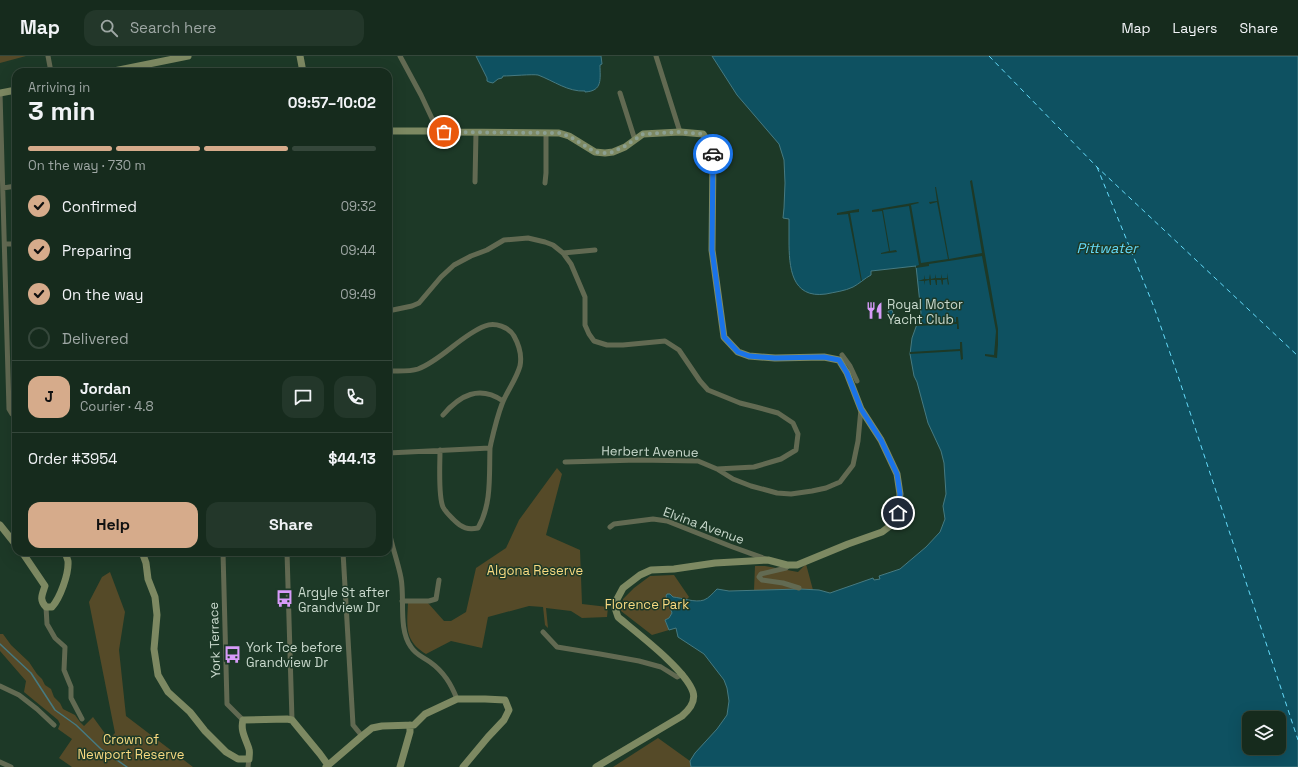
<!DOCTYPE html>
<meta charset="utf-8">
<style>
:root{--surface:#162b1d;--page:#23372a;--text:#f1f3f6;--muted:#9ea7a4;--line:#35473b;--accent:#d6ab8b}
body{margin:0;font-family:"Space Grotesk",sans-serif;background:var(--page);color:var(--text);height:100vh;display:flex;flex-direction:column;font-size:15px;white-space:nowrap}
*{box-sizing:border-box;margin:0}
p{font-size:13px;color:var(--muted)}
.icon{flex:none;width:22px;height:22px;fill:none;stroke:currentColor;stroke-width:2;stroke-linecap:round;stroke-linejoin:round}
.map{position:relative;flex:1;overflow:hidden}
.side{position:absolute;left:12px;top:12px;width:380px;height:488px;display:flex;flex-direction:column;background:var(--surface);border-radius:12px;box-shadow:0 4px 16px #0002,0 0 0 1px var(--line)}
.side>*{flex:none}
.controls{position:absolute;left:1242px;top:655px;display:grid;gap:8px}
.controls a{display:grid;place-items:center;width:44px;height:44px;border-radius:8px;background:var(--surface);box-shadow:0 4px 16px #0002,0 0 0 1px var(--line);font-size:20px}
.pin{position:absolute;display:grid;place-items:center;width:34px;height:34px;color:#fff;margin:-17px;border:2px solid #fff;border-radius:50%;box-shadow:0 1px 4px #0007}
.courier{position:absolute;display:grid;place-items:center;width:40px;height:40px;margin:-20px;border:3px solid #1a73e8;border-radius:50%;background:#fff;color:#222;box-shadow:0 1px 5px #0007}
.summary em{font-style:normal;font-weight:700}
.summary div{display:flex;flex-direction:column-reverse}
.summary{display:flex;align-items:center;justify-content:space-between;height:68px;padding:0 16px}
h1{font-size:26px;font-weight:700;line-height:30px}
.bar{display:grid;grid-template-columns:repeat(4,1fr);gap:6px 4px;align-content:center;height:48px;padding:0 16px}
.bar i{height:5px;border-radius:3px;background:var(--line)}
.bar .on{background:var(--accent)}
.bar p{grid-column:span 4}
.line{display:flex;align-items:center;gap:10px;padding:0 16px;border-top:1px solid var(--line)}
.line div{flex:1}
.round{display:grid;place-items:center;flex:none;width:42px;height:42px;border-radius:12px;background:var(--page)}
ol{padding:0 16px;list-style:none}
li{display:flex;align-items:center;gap:12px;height:44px}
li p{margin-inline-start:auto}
li .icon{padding:4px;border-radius:50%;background:var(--accent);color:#111;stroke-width:4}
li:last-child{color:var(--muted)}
li i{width:22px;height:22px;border:2px solid var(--line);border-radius:50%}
.primary-button{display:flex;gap:8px;margin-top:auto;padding:8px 16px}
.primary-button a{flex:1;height:46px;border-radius:12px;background:var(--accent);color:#111;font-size:16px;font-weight:700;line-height:46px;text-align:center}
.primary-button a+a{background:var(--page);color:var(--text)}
header{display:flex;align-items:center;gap:24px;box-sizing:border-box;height:56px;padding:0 20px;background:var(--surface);border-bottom:1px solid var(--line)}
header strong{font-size:19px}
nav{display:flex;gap:22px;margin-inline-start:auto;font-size:14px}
.search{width:280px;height:36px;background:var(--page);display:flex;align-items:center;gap:10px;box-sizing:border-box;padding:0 14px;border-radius:12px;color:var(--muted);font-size:15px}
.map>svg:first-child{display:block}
.green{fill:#554a28}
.water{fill:#0e5161;stroke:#467a81;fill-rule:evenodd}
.pier{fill:#1d3927}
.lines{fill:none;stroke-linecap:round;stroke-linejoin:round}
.stream{stroke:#467a81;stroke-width:1.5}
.ferry{stroke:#65dbfa;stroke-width:1;stroke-dasharray:5 4;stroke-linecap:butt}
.street{stroke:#626a52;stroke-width:5}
.secondary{stroke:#7d8962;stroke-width:7}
.done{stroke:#8ca092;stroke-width:4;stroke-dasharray:0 7.2}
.route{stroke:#1a73e8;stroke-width:5}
.labels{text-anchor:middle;stroke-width:3;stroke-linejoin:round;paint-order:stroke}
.poi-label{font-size:13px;fill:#c8d8cc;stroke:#1d3927;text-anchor:start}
.street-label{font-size:13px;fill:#c8d8cc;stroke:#1d3927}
.park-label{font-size:13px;fill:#f9da81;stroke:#1d3927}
.water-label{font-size:14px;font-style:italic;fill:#65dbfa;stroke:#1d3927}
</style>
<header>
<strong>Map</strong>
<div class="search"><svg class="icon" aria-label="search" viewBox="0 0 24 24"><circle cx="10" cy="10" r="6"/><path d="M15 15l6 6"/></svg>Search here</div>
<nav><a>Map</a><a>Layers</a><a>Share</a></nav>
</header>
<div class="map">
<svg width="1298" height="711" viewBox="0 0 1298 711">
<rect width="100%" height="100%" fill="#1d3927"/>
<path class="green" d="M 0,0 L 26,0 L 0,7 Z
M 557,412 L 562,418 L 546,479 L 580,494 L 582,548 L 608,551 L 607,561 L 582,562 L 571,555 L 546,552 L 548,572 L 545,569 L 543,551 L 529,550 L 488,561 L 482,592 L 451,585 L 426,598 C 404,585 407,570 408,547 L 428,547 L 444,565 L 451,565 L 466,556 L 476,512 L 506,492 L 519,464 Z
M 806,508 L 813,534 L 754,534 L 755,510 L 765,510 L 798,516 Z
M 110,516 L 125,556 L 119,594 L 126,660 L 193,711 L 72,711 L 59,702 L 72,683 L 58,673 L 60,668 L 58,664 L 24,636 L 26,625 L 0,595 L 0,578 L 3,578 L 11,589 L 29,606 L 37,618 L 42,623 L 45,629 L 51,633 L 54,641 L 60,647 L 63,653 L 75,659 L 80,666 L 84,670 L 93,661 L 109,683 L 115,677 L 89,546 L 102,521 Z
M 674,519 L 689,541 L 687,543 L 666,540 L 672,557 L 669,562 L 665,564 L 669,574 L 652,579 L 621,555 L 623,543 L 634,532 L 650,520 Z
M 658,682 L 690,705 L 691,711 L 613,711 Z"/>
<path class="water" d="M 476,0 L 601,0 L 602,8 L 600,9 C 600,23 603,35 585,36 L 585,35 C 568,36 554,25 538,19 C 532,18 511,20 503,20 L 502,22 L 498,23 L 493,27 L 489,26 L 487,25 L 487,22 Z
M 712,0 L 1298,0 L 1298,711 L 691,711 L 690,705 L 695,697 L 717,673 L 727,659 L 729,645 L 727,632 L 724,624 L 704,598 L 678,581 L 676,572 L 669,574 L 665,564 L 669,562 L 672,557 L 666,540 L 667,538 L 670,538 L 673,541 C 683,542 695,547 704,544 C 709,542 713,537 717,533 L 729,535 L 800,533 L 819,534 L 830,537 L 873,522 L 874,524 L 880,523 L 879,520 L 900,513 L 926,491 L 940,476 L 945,463 L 943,450 L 946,438 L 944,407 L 941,395 L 928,367 L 917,326 L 914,320 L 910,298 L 912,282 L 921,257 L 916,210 L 871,215 L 871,219 C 865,222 859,228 853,231 C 845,235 835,236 826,238 C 791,243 789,211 789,184 C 789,177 789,170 789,163 L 783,162 L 784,152 L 785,127 L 784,104 L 779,88 L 737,39 ZM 1249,662 L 1279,662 L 1279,692 L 1249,692 Z
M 892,254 L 896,267 L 892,268 L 888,255 Z"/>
<path class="pier" d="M 972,124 L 998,273 L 998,288 L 997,302 L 985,300 L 985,298 L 994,299 L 996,275 L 982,200 L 929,208 L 929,210 L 916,212 L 916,210 L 919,209 L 909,150 L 883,154 L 890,195 L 896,194 L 897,196 L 881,198 L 881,197 L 889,195 L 882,155 L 872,156 L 872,154 L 918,146 L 919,147 L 911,149 L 921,207 L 948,203 L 937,146 L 930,148 L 929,146 L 937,145 L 935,131 L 936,131 L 949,203 L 982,197 L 970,125 Z
M 859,153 L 859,156 L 850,157 L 862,225 L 861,225 L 848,158 L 837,159 L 837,157 Z
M 947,217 L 949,228 L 948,229 L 947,223 L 943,224 L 943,228 L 942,229 L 941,224 L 937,224 L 937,229 L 936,229 L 935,224 L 931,224 L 931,229 L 930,229 L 929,224 L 925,225 L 925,229 L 924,225 L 918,225 L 924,223 L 924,219 L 925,223 L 929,223 L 930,218 L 931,223 L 935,222 L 936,218 L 936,222 L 941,222 L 941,218 L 942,222 L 947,222 Z
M 956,261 L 958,261 L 959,273 L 957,273 L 957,268 L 916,270 L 916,268 L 956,266 Z
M 960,286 L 962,286 L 963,303 L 961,304 L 960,295 L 910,298 L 910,296 L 960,293 Z"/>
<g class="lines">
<path class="stream" d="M 0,588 L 31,617 L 55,654 L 76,669 L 101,693 L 127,711"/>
<path class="ferry" d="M 989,0 L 1097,111 L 1298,300
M 1097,111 L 1154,251 L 1178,320 L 1298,684"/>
<path class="street" d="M 48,0 L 51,16
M 400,0 L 421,39 L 436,71
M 656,0 L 680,76
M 0,37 L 9,353 L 12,358 L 16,360
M 620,37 L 635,84
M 475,126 L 476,76
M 545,127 L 546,117 L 546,77
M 3,132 L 16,130
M 5,188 L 16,188
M 563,197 L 595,194
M 388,255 L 412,250 L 419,247 L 441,221 L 454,209 L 471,200 L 487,194 L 504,184 L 528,182 L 545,186 L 553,189 L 563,197 L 571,208 L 585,241 L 585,269 L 589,278 L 594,285 L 607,289 L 623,289 L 665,285 L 679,294 L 700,325 L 708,334 L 740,347 L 756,351 L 778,357 L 793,367 L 798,378 L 796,394 L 781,403 L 754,411 L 717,413
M 842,299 L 850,310 L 857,325
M 388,315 C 397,315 409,316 418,313 C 442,304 461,279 485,270 C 495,266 509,271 514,280 C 519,289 522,300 520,310 C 516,324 507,335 502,348 C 497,361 494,374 491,387 L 490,392 C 489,419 492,448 478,472 C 468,474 462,472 455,465 C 451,461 446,457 443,451 C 438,440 440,408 440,394
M 443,359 C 460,339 479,329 503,345
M 388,397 L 490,392
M 565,406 L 638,404 L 698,405 L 717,413 L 733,423 L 751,430 L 777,437 L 791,438 L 812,435 L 826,432 L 840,426 L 853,409 L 858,385 L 861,353
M 388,453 C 388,460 387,468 389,475 C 392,491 398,506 401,522 C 405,543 398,573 411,591 C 416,599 423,601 430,606 C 444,616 451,628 457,643
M 610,471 L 614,468 L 653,463 L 667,465 L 730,490 L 766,503
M 223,496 L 227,648 L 243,664
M 287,496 L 292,664
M 343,496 L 353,669 L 362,680
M 789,509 L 786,512 L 761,518 L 759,521 L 762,524 L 783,527 L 799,532
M 402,545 L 429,545 L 436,543 L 439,524
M 46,551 L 47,568 L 55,582 L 65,591 L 64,614 L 71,631 L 71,642 L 82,663
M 543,576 L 557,591 L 600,598 L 639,605 L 661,611 L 677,621 L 683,618
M 0,630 L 19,639 L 37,653 L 54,669
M 0,706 L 11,711
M 248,711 L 249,703"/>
<path class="secondary" d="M 300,0 L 303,16
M 109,16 L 188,0
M 0,37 L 16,34
M 388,75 L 433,75
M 440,75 L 452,76 L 559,77 L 569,80 L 595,96 L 605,97 L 613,96 L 625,91 L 643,78 L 680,76 L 703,78 L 710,89 L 713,98 L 712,194 L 724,281 L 738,296 L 749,300 L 775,302 L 824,301 L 839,304 L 847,317 L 861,353 L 881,384 L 897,418 L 900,438 L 898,457 L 890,470 L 882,476 L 848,488 L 797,509 L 787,509 L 768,504 L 715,507 L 674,513 L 651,514 L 640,519 L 623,532 L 616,545 L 615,552 L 618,561 C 637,577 686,614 693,636 C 696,646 689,654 682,660 L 596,711
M 0,469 L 16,489
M 22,496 L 45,530 C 42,539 39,544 46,551 L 52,551 C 60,542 69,518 68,505 C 67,502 66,499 65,496
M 142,496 L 146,507 L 148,523 L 155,541 L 157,559 L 154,593 L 158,619 L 168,636 L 190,656 L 205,675 L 226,696 L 238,703 L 249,703 C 249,700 250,696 249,693 C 246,683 240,675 243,664 L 287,663 L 292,664 L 320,698 L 328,709
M 326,711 L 362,680 L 372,672 L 382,670 L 414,669 L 425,658 L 457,643 L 485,643 L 505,644 L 509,654 L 504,664 L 488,681 L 463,711
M 400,711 L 410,676 L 410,669"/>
</g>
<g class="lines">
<path class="done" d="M 444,76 L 559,77 L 569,80 L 595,96 L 605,97 L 613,96 L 625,90 L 643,78 L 680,76 L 703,78 L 710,89 L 713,98"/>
<path class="route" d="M 713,98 L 712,194 L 724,281 L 738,296 L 749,300 L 775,302 L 824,301 L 839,304 L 847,317 L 861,353 L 881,384 L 897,418 L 900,438 L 898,457"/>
</g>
<defs>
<symbol id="restaurant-bare" viewBox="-9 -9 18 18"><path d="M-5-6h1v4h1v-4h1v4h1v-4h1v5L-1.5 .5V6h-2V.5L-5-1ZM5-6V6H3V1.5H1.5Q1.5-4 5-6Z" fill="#d79bf9" stroke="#1d3927" stroke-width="2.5" paint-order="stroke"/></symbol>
<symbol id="bus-bare" viewBox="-9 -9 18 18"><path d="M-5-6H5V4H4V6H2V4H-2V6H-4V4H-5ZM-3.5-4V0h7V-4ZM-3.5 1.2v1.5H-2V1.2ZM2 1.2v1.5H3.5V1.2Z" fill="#d79bf9" stroke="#1d3927" stroke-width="2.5" paint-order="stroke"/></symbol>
</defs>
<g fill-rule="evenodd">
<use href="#restaurant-bare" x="862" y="242" width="25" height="25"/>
<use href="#bus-bare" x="272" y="530" width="25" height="25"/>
<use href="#bus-bare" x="220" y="586" width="25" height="25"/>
</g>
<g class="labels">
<g class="poi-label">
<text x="887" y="253">Royal Motor<tspan x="887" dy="15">Yacht Club</tspan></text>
<text x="298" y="541">Argyle St after<tspan x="298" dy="15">Grandview Dr</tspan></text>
<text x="246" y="596">York Tce before<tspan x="246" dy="15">Grandview Dr</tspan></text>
</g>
<g class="street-label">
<text transform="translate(650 395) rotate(1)" y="5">Herbert Avenue</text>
<text transform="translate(704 469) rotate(20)" y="5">Elvina Avenue</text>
<text transform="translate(214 584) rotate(-92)" y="5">York Terrace</text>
</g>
<g class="park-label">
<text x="535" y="519">Algona Reserve</text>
<text x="647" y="553">Florence Park</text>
<text x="131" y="688">Crown of<tspan x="131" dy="15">Newport Reserve</tspan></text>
</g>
<g class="water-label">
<text x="1107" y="197">Pittwater</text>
</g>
</g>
</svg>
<div class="controls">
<a><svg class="icon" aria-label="layers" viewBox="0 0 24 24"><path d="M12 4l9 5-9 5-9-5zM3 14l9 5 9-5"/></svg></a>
</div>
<div class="pin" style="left:444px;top:76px;background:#ea580c"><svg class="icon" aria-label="bag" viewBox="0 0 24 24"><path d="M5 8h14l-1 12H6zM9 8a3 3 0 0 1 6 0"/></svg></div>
<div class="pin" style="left:898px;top:457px;background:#1f2937"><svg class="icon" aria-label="home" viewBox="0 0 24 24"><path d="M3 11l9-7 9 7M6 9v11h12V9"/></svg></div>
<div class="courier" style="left:713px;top:98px"><svg class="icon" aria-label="car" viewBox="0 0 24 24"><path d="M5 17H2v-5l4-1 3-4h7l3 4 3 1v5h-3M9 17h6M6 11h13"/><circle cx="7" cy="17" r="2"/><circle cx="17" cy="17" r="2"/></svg></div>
<section class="side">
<div class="summary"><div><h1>3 min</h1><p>Arriving in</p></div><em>09:57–10:02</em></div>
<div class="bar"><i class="on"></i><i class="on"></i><i class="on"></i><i></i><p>On the way · 730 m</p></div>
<ol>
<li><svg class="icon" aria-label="check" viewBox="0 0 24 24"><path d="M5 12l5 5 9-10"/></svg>Confirmed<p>09:32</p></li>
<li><svg class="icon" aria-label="check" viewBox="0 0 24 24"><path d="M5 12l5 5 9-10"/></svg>Preparing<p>09:44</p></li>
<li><svg class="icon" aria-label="check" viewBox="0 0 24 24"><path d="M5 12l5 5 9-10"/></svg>On the way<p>09:49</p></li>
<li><i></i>Delivered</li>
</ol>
<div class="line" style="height:72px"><b class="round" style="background:var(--accent);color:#111">J</b><div><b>Jordan</b><p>Courier · 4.8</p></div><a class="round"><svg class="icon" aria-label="chat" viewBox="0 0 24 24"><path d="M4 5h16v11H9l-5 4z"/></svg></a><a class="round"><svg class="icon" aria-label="phone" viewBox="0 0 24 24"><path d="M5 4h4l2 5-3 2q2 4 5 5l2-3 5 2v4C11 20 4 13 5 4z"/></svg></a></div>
<div class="line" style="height:52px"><div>Order #3954</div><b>$44.13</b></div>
<div class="primary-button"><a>Help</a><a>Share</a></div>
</section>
</div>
